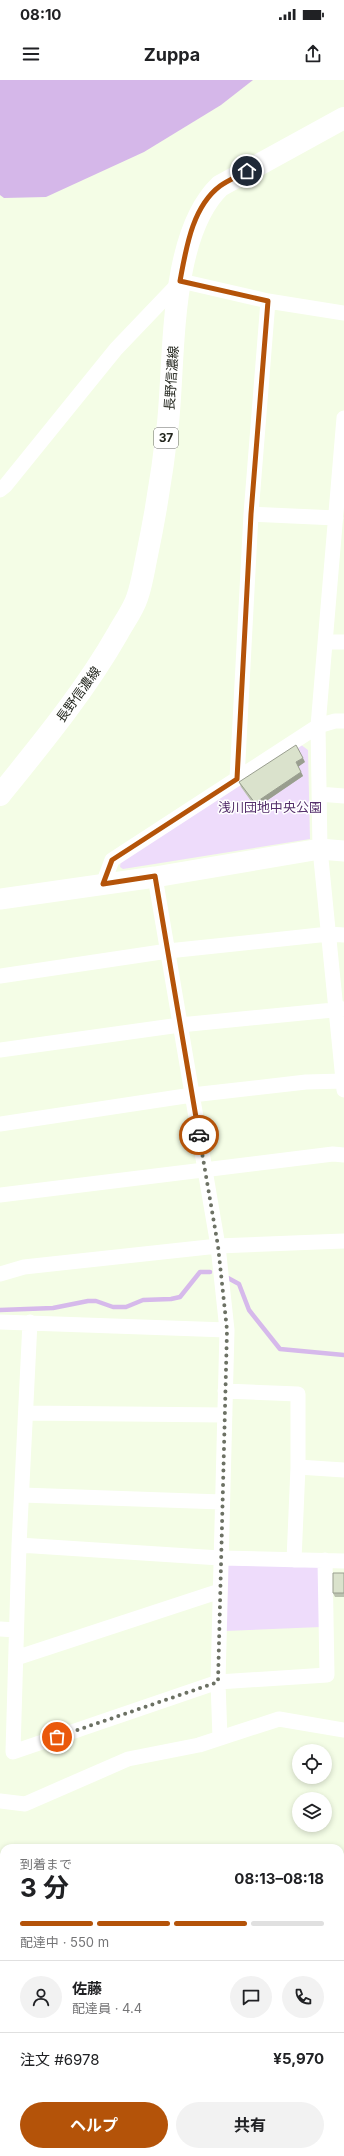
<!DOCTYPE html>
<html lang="ja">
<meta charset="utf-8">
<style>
:root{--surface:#fff;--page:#f2f2f2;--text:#202124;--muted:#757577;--line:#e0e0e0;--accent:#b45309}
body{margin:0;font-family:Inter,"Noto Sans JP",sans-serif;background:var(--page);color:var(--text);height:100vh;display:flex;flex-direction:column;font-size:15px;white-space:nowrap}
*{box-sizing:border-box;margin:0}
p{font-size:13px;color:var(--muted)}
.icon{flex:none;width:22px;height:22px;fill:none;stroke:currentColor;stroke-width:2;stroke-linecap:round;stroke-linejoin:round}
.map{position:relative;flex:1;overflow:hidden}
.sheet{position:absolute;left:0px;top:1764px;width:344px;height:312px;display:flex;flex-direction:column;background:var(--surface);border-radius:12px 12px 0 0;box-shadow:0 2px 6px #0003}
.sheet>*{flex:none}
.buttons{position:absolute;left:292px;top:1664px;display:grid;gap:8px}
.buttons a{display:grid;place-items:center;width:40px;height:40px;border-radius:50%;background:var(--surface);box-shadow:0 2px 6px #0003;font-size:20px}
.pin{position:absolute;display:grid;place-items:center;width:34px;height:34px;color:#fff;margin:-17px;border:2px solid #fff;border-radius:50%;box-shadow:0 1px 4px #0007}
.courier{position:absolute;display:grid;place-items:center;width:40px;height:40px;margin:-20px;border:3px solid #b45309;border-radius:50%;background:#fff;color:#222;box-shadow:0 1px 5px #0007}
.head em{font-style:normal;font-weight:700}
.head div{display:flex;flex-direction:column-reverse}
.head{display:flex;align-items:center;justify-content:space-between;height:68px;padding:0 20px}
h1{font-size:26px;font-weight:700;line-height:30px}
.bar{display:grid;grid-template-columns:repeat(4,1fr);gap:6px 4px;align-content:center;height:48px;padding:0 20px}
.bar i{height:5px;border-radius:3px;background:var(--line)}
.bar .selected{background:var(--accent)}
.bar p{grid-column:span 4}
.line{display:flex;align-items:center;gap:10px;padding:0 20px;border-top:1px solid var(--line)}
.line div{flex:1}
.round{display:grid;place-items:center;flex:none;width:42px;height:42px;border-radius:21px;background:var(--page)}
.primary-button{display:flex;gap:8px;margin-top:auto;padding:8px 20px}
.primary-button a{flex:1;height:46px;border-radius:24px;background:var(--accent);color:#fff;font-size:16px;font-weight:700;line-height:46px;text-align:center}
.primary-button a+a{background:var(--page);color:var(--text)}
.status{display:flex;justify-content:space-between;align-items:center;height:28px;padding:0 20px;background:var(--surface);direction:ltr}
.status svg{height:11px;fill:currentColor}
header{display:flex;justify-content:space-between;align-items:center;height:52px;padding:0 20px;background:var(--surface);font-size:18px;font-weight:700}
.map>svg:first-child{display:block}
.green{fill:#eedcfb}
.forest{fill:#d5b7e9}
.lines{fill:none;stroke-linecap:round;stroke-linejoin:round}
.stream{stroke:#d6b9eb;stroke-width:4.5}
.street{stroke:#fff;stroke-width:15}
.secondary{stroke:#fff;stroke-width:21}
.primary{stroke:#fff;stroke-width:22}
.wall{fill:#bbc2af}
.shaded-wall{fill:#999e8f}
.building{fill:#dae2cc;stroke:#999e8f}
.done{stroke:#6c7164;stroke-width:4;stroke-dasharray:0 7.2}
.route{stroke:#b45309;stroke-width:5}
.labels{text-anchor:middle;stroke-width:3;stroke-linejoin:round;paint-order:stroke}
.shield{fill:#fff;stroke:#656762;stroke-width:1}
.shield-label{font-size:12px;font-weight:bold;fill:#23261e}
.street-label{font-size:13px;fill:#23261e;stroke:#fff}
.park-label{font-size:13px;fill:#55306c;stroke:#fff}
</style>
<div class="status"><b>08:10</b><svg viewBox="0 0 49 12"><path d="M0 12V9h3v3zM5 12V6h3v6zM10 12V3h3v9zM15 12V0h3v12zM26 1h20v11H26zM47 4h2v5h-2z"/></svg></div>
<header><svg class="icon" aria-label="menu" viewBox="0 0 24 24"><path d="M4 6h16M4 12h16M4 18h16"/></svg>Zuppa<svg class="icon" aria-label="share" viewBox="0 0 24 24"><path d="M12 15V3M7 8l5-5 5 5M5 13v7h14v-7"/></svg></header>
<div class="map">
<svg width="344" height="2076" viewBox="0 0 344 2076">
<rect width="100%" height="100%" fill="#f4fde6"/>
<path class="green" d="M 300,664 L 308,670 L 310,759 L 123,789 L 120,787 L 121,779 Z
M 224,1482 L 320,1482 L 321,1547 L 225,1551 Z"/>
<path class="forest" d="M 0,0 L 253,0 L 221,25 L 144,72 L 46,117 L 4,118 L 0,115 Z"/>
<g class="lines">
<path class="stream" d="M 228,1198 L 239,1204 L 249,1230 L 280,1269 L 344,1275
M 0,1230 L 53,1228 L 88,1221 L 96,1221 L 113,1227 L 126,1227 L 143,1220 L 171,1219 L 180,1217 L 200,1192 L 210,1192"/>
<path class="street" d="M 344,338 L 318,646 L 320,769 L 344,1010
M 0,410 L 5,406 L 116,269 L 181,201 L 268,221 L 344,233
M 251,434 L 336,438
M 325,562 L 344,562
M 237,699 L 251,434 L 268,221
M 319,714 L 344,716
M 103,804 L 112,780 L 318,646 L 335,641 L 344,641
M 0,896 L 168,871 L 329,854 L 344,855
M 0,970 L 180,945 L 344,929
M 0,1044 L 192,1015 L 306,1002 L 344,1001
M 0,1115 L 333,1074 L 344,1075
M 0,1194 L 24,1187 L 218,1166 L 344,1161
M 0,1242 L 227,1250
M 30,1242 L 19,1465 L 13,1672 L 218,1602 L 227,1250 L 218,1166 L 155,797
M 225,1311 L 298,1314 L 298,1387 L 294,1480
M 26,1333 L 225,1335
M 298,1387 L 344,1390
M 22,1415 L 222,1422
M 19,1465 L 220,1478 L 344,1481
M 0,1549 L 16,1550
M 16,1578 L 220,1511
M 220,1658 L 218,1602 L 327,1595 L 325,1480
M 0,1721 L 25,1724 L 128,1679 L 199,1665 L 279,1639 L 344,1650
M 0,1810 L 4,1815
M 340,1981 L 344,1981"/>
<path class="secondary" d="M 0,819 L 155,797 L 320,769 L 344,771"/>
<path class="primary" d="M 0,715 C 42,663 85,611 118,553 C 124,542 133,530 137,518 C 142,504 144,489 147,475 C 156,432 163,388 168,343 C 175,275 169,155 220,106 L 344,38"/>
</g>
<path class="wall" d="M 305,682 L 298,686 L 303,696 L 256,728 L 241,707 L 239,702 Z
M 344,1493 L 344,1517 L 335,1517 L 333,1513 Z"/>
<path class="shaded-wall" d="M 303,678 L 305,682 L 298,687 L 296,682 Z
M 301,692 L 303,696 L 256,728 L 255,723 Z"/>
<path class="building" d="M 296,665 L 303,678 L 296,682 L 301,692 L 255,723 L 239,702 Z
M 333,1493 L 344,1493 L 344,1513 L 333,1513 Z"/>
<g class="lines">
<path class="done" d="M 57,1657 L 218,1602 L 227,1250 L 218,1166 L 199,1055"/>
<path class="route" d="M 199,1055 L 155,796 L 103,804 L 112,780 L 237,699 L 251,434 L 268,221 L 180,201 C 186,169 192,127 220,106 C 228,100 239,96 247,91"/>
</g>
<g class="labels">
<rect class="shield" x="154" y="348" width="24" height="20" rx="3"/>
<g class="shield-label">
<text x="166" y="362">37</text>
</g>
<g class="street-label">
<text transform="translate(171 298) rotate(-86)" y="5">長野信濃線</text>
<text transform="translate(78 614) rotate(-54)" y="5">長野信濃線</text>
</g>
<g class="park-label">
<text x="270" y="732">浅川団地中央公園</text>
</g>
</g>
</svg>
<div class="buttons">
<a><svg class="icon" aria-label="locate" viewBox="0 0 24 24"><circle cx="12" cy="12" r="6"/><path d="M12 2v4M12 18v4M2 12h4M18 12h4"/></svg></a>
<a><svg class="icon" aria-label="layers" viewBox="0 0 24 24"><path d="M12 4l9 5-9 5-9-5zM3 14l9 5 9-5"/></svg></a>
</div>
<div class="pin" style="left:57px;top:1657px;background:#ea580c"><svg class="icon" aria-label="bag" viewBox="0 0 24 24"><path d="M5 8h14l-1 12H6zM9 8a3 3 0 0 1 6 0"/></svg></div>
<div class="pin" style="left:247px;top:91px;background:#1f2937"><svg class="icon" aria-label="home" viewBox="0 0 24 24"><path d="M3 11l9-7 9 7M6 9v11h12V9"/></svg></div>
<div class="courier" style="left:199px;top:1055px"><svg class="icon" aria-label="car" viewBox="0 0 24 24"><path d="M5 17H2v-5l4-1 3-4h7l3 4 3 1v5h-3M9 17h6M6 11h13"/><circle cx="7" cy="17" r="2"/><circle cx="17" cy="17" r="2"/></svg></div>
<section class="sheet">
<div class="head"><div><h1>3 分</h1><p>到着まで</p></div><em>08:13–08:18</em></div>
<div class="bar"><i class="selected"></i><i class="selected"></i><i class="selected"></i><i></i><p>配達中 · 550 m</p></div>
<div class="line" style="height:72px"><a class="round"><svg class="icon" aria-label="person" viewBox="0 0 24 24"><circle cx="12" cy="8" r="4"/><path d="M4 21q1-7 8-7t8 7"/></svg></a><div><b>佐藤</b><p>配達員 · 4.4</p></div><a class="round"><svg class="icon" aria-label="chat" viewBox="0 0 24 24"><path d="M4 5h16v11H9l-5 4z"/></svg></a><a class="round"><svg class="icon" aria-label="phone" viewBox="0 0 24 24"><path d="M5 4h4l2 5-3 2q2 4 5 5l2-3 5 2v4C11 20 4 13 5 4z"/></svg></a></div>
<div class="line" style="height:52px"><div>注文 #6978</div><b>¥5,970</b></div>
<div class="primary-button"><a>ヘルプ</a><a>共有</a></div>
</section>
</div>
